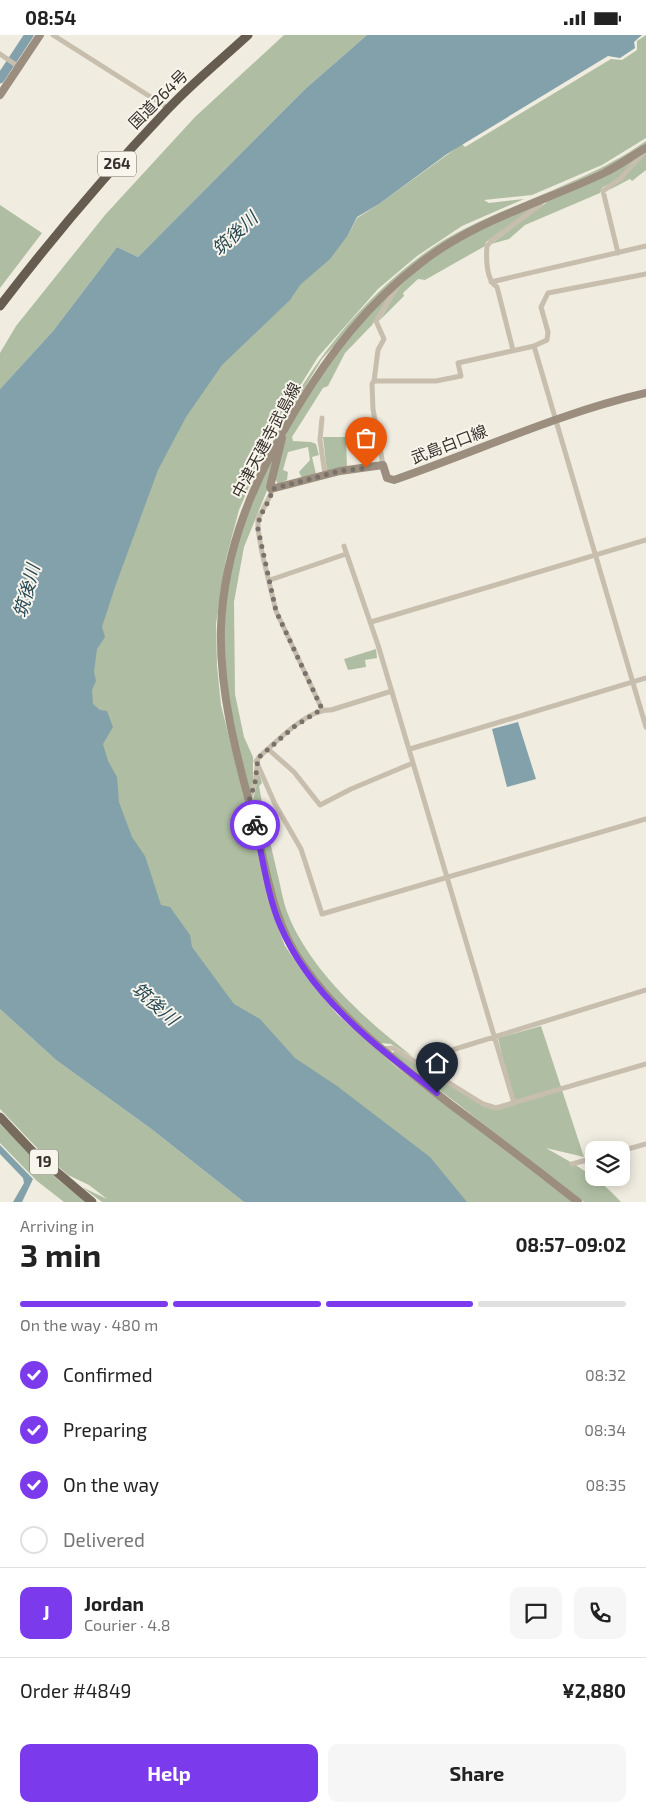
<!DOCTYPE html>
<meta charset="utf-8">
<style>
:root{--surface:#fff;--page:#f6f6f6;--text:#222;--muted:#767676;--line:#e0e0e0;--accent:#7c3aed}
body{margin:0;font-family:"Exo 2","Noto Sans JP",sans-serif;background:var(--page);color:var(--text);height:100vh;display:flex;flex-direction:column;font-size:19px;white-space:nowrap}
*{box-sizing:border-box;margin:0}
p{font-size:16px;color:var(--muted)}
.icon{flex:none;width:28px;height:28px;fill:none;stroke:currentColor;stroke-width:2;stroke-linecap:round;stroke-linejoin:round}
.map{position:relative;height:1167px;overflow:hidden}
.details{display:flex;flex-direction:column;background:var(--surface);flex:1}
.details>*{flex:none}
.fabs{position:absolute;left:585px;top:1106px;display:grid;gap:10px}
.fabs a{display:grid;place-items:center;width:45px;height:45px;border-radius:10px;background:var(--surface);box-shadow:0 2px 12px #0003;font-size:25px}
.pin{position:absolute;display:grid;place-items:center;width:42px;height:42px;color:#fff;margin:-51px -21px;border-radius:50% 50% 50% 0;rotate:-45deg;box-shadow:0 0 5px #0007}
.pin .icon{rotate:45deg}
.courier{position:absolute;display:grid;place-items:center;width:50px;height:50px;margin:-25px;border:4px solid #7c3aed;border-radius:50%;background:#fff;color:#222;box-shadow:0 1px 6px #0007}
.head em{font-style:normal;font-weight:700}
.head div{display:flex;flex-direction:column-reverse}
.head{display:flex;align-items:center;justify-content:space-between;height:85px;padding:0 20px}
h1{font-size:32px;font-weight:700;line-height:38px}
.bar{display:grid;grid-template-columns:repeat(4,1fr);gap:8px 5px;align-content:center;height:60px;padding:0 20px}
.bar i{height:6px;border-radius:4px;background:var(--line)}
.bar .current{background:var(--accent)}
.bar p{grid-column:span 4}
.line{display:flex;align-items:center;gap:12px;padding:0 20px;border-top:1px solid var(--line)}
.line div{flex:1}
.round{display:grid;place-items:center;flex:none;width:52px;height:52px;border-radius:10px;background:var(--page)}
ol{padding:0 20px;list-style:none}
li{display:flex;align-items:center;gap:15px;height:55px}
li p{margin-inline-start:auto}
li .icon{padding:5px;border-radius:50%;background:var(--accent);color:#fff;stroke-width:4}
li:last-child{color:var(--muted)}
li i{width:28px;height:28px;border:2px solid var(--line);border-radius:50%}
.cta{display:flex;gap:10px;margin-top:auto;padding:10px 20px}
.cta a{flex:1;height:58px;border-radius:10px;background:var(--accent);color:#fff;font-size:20px;font-weight:700;line-height:58px;text-align:center}
.cta a+a{background:var(--page);color:var(--text)}
.status{display:flex;justify-content:space-between;align-items:center;height:35px;padding:0 25px;background:var(--surface);direction:ltr}
.status svg{height:14px;fill:currentColor}
.map>svg:first-child{display:block}
.green{fill:#afbea2}
.water{fill:#82a1aa}
.lines{fill:none;stroke-linecap:round;stroke-linejoin:round}
.river{stroke:#82a1aa;stroke-width:9}
.minor{stroke:#c7bead;stroke-width:5}
.secondary{stroke:#9b8e7f;stroke-width:8}
.primary{stroke:#776b5e;stroke-width:9}
.trunk{stroke:#665c50;stroke-width:9}
.done{stroke:#78726a;stroke-width:5;stroke-dasharray:0 9}
.route{stroke:#7c3aed;stroke-width:6}
.labels{text-anchor:middle;stroke-width:4;stroke-linejoin:round;paint-order:stroke}
.shield{fill:#f8f5ec;stroke:#716c65;stroke-width:1}
.shield-label{font-size:15px;font-weight:bold;fill:#37312b}
.street-label{font-size:16px;fill:#37312b;stroke:#f8f5ec}
.water-label{font-size:18px;font-style:italic;fill:#254854;stroke:#f8f5ec}
</style>
<div class="status"><b>08:54</b><svg viewBox="0 0 49 12"><path d="M0 12V9h3v3zM5 12V6h3v6zM10 12V3h3v9zM15 12V0h3v12zM26 1h20v11H26zM47 4h2v5h-2z"/></svg></div>
<div class="map">
<svg width="646" height="1167" viewBox="0 0 646 1167">
<rect width="100%" height="100%" fill="#f0ece0"/>
<path class="green" d="M 284,0 L 367,0 L 304,55 L 138,222 L 117,212 L 53,296 L 0,354 L 0,318 L 16,291 L 105,180 L 195,82 Z
M 646,0 L 646,103 L 602,130 L 532,160 L 484,165 L 489,168 L 524,164 L 462,191 L 417,221 L 378,254 L 318,322 L 275,391 L 239,475 L 226,524 L 216,589 L 217,631 L 221,670 L 272,876 L 285,911 L 304,939 L 337,979 L 395,1031 L 572,1167 L 464,1167 L 287,1029 L 169,904 L 89,699 L 94,608 L 156,432 L 218,326 L 299,239 L 348,200 L 357,183 L 379,169 L 462,109 L 465,112 L 611,24 L 622,25 L 637,15 L 637,6 Z
M 646,106 L 646,109 L 642,112 L 606,133 L 491,183 L 379,260 L 322,324 L 277,398 C 311,321 390,230 466,193 C 525,164 592,144 646,106 Z
M 646,117 L 646,135 L 632,146 L 630,144 L 609,155 Z
M 637,123 L 618,144 L 602,153 L 600,158 L 525,190 L 509,204 L 491,209 L 551,164 Z
M 539,169 L 486,207 L 485,211 L 425,245 L 418,244 L 403,258 L 404,261 L 379,286 C 388,273 395,255 406,244 C 442,208 492,188 539,169 Z
M 0,170 L 42,198 L 0,253 Z
M 395,253 L 372,290 L 345,318 L 328,351 L 323,353 L 292,402 L 293,406 L 311,407 L 316,409 L 319,420 L 312,422 L 316,439 L 302,443 L 299,437 L 310,425 L 308,412 L 288,417 L 283,435 L 288,437 L 287,445 L 278,449 L 275,443 L 288,392 L 329,325 L 357,291 Z
M 323,402 L 346,402 L 347,433 L 327,437 Z
M 280,406 L 268,453 L 244,512 L 234,567 L 235,659 L 244,702 L 253,722 L 253,747 L 250,757 C 243,727 235,698 229,668 C 218,605 225,535 247,475 C 256,452 269,429 280,406 Z
M 376,614 L 377,623 L 365,625 L 366,632 L 348,635 L 344,624 Z
M 257,732 L 262,748 L 259,751 C 264,782 271,811 278,841 C 281,853 283,866 287,877 C 310,936 365,984 413,1022 L 391,1009 L 380,1008 C 350,981 308,941 291,905 C 271,861 264,811 253,765 L 257,747 Z
M 0,974 L 56,1025 L 150,1093 L 244,1167 L 102,1167 L 82,1152 L 107,1164 L 89,1150 L 68,1140 L 37,1113 L 0,1074 Z
M 541,991 L 584,1122 L 546,1113 C 573,1128 600,1143 621,1167 L 584,1167 L 392,1018 L 396,1016 L 497,1075 L 514,1070 L 498,1003 Z
M 0,1089 L 56,1143 L 86,1167 L 64,1167 L 37,1146 L 0,1108 Z"/>
<path class="water" d="M 367,0 L 642,0 L 634,7 L 635,13 L 620,23 L 608,21 L 447,119 L 379,169 L 357,182 L 348,200 L 330,224 L 300,250 L 290,265 L 222,330 L 186,382 L 158,435 L 115,552 L 102,592 L 105,602 L 97,614 L 94,637 L 96,646 L 92,655 L 93,669 L 100,675 L 107,676 L 113,692 L 103,709 L 108,726 L 117,742 L 119,767 L 132,802 L 145,821 L 161,870 L 170,872 L 190,900 L 192,912 L 234,969 L 260,984 L 295,1023 L 337,1051 L 430,1122 L 467,1167 L 244,1167 L 150,1093 L 56,1025 L 0,974 L 0,354 L 53,296 L 117,212 L 138,222 L 304,55 Z
M 518,687 L 536,744 L 507,752 L 492,694 Z
M 0,1110 L 33,1144 L 22,1167 L 13,1167 L 24,1148 L 23,1143 L 0,1119 Z"/>
<g class="lines">
<path class="river" d="M 0,44 L 29,0"/>
<path class="minor" d="M 53,0 L 168,73
M 0,19 L 19,32
M 618,218 L 603,156 L 620,144 L 645,116
M 491,247 L 646,211
M 534,311 L 646,692
M 513,315 L 497,252 C 486,246 486,223 487,211 L 492,205 L 540,170 L 543,164
M 374,346 L 436,346 L 461,341 L 458,328 L 534,311 L 547,305 L 548,297 L 541,272 L 548,258 L 646,239
M 322,383 L 320,405 L 325,439
M 383,430 L 373,374 L 372,349 L 374,346 L 378,315 L 384,304 L 376,286 L 399,249
M 271,454 L 271,459 L 258,484 L 258,494 L 262,518 L 276,576 L 322,674
M 344,511 L 378,610 L 514,1068
M 270,545 L 346,519
M 371,587 L 646,505
M 268,714 L 294,737 L 320,770 L 351,754 L 413,728
M 410,714 L 646,643
M 256,726 L 275,769 L 301,814 L 322,879 L 646,784
M 249,765 L 255,748 L 258,723 C 275,708 308,673 331,675 L 392,656
M 382,1014 L 393,1013 L 483,1069 L 496,1073 L 646,1029
M 429,1035 L 439,1019 L 646,955
M 621,1116 L 646,1109
M 572,1129 L 594,1123"/>
<path class="secondary" d="M 0,60 L 40,0
M 282,403 L 270,452 L 271,454 L 340,436 L 383,430 L 387,443 L 394,445 C 478,416 559,378 646,358
M 578,1167 C 536,1134 493,1101 450,1069 C 397,1027 342,986 303,930 C 272,887 267,835 254,785 C 237,722 219,658 221,592 C 224,513 255,443 295,376 C 330,318 367,269 422,227 C 476,185 543,167 604,138 C 618,131 632,121 646,113"/>
<path class="primary" d="M 0,1082 L 33,1117 L 92,1167"/>
<path class="trunk" d="M 0,271 C 52,203 108,137 167,75 C 192,48 221,25 248,0"/>
</g>
<g class="lines">
<path class="done" d="M 255,790 L 249,766 L 255,748 L 258,723 L 295,691 L 322,674 L 276,576 L 258,494 C 258,477 271,468 272,454 L 340,436 L 366,433"/>
<path class="route" d="M 255,790 C 263,823 267,859 280,890 C 310,962 377,1012 437,1058"/>
</g>
<g class="labels">
<g class="shield">
<rect x="98" y="116.5" width="38" height="25" rx="4"/>
<rect x="30" y="1114.5" width="28" height="25" rx="4"/>
</g>
<g class="shield-label">
<text x="117" y="134">264</text>
<text x="44" y="1132">19</text>
</g>
<g class="street-label">
<text transform="translate(158 64) rotate(-45)" y="6">国道264号</text>
<text transform="translate(266 405) rotate(-62)" y="6">中津天建寺武島線</text>
<text transform="translate(449 409) rotate(-21)" y="6">武島白口線</text>
</g>
<g class="water-label">
<text transform="translate(235 199) rotate(-43)" y="6">筑後川</text>
<text transform="translate(27 556) rotate(-75)" y="6">筑後川</text>
<text transform="translate(155 969) rotate(41)" y="6">筑後川</text>
</g>
</g>
</svg>
<div class="fabs">
<a><svg class="icon" aria-label="layers" viewBox="0 0 24 24"><path d="M12 4l9 5-9 5-9-5zM3 14l9 5 9-5"/></svg></a>
</div>
<div class="pin" style="left:366px;top:433px;background:#ea580c"><svg class="icon" aria-label="bag" viewBox="0 0 24 24"><path d="M5 8h14l-1 12H6zM9 8a3 3 0 0 1 6 0"/></svg></div>
<div class="pin" style="left:437px;top:1058px;background:#1f2937"><svg class="icon" aria-label="home" viewBox="0 0 24 24"><path d="M3 11l9-7 9 7M6 9v11h12V9"/></svg></div>
<div class="courier" style="left:255px;top:790px"><svg class="icon" aria-label="bike" viewBox="0 0 24 24"><circle cx="6" cy="16" r="4"/><circle cx="18" cy="16" r="4"/><path d="M6 16l4-8h5l3 8M10 8l3 8H6M13 5h3"/></svg></div>
</div>
<section class="details">
<div class="head"><div><h1>3 min</h1><p>Arriving in</p></div><em>08:57–09:02</em></div>
<div class="bar"><i class="current"></i><i class="current"></i><i class="current"></i><i></i><p>On the way · 480 m</p></div>
<ol>
<li><svg class="icon" aria-label="check" viewBox="0 0 24 24"><path d="M5 12l5 5 9-10"/></svg>Confirmed<p>08:32</p></li>
<li><svg class="icon" aria-label="check" viewBox="0 0 24 24"><path d="M5 12l5 5 9-10"/></svg>Preparing<p>08:34</p></li>
<li><svg class="icon" aria-label="check" viewBox="0 0 24 24"><path d="M5 12l5 5 9-10"/></svg>On the way<p>08:35</p></li>
<li><i></i>Delivered</li>
</ol>
<div class="line" style="height:90px"><b class="round" style="background:var(--accent);color:#fff">J</b><div><b>Jordan</b><p>Courier · 4.8</p></div><a class="round"><svg class="icon" aria-label="chat" viewBox="0 0 24 24"><path d="M4 5h16v11H9l-5 4z"/></svg></a><a class="round"><svg class="icon" aria-label="phone" viewBox="0 0 24 24"><path d="M5 4h4l2 5-3 2q2 4 5 5l2-3 5 2v4C11 20 4 13 5 4z"/></svg></a></div>
<div class="line" style="height:65px"><div>Order #4849</div><b>¥2,880</b></div>
<div class="cta"><a>Help</a><a>Share</a></div>
</section>
